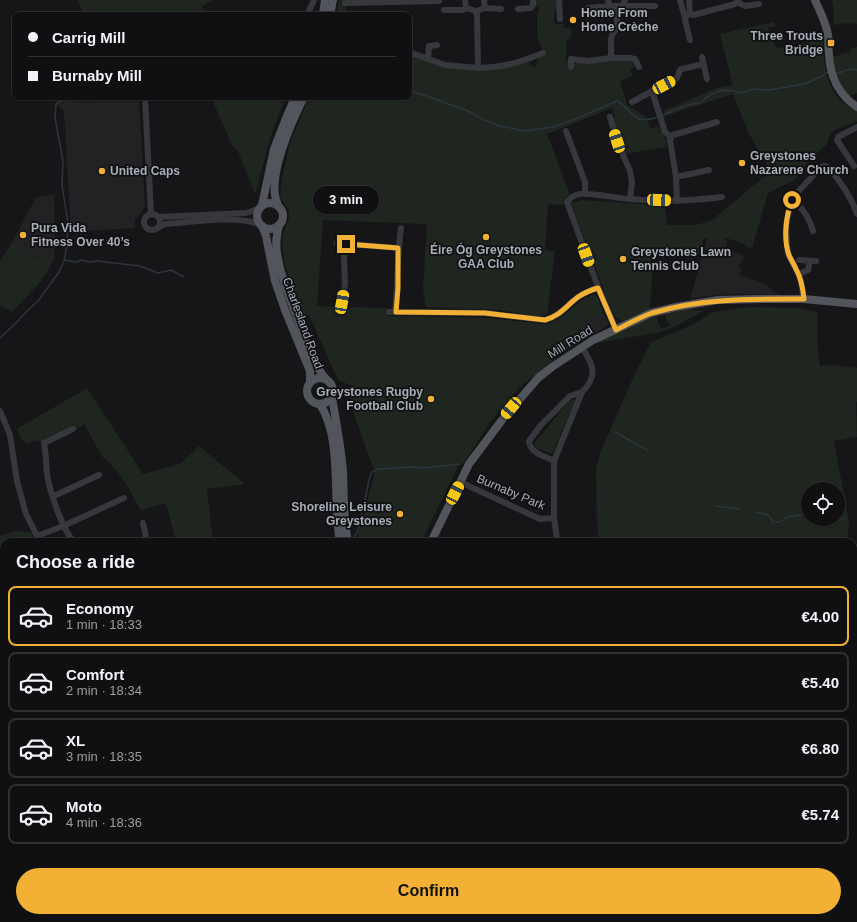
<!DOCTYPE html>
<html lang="en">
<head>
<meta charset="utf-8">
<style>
  :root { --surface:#101012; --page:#1e1e20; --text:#f1f3f6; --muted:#9c9d9f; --line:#303032; --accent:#f2b134 }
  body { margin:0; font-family:Helvetica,sans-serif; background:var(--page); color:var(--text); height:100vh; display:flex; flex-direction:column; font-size:15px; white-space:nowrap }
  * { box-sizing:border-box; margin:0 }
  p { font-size:13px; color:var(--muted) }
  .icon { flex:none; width:22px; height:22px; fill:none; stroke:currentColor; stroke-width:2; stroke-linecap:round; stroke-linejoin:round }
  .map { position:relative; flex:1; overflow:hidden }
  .details { position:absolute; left:0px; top:538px; width:857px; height:384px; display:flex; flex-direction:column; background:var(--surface); border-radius:12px 12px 0 0; box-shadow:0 1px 3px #0004,0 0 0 1px var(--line) }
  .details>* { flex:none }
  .guide { position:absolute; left:12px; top:12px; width:400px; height:88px; border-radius:8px; box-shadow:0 1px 3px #0004,0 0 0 1px var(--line); display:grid; align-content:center; height:88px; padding:0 16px; background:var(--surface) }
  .tools { position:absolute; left:801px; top:482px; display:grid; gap:8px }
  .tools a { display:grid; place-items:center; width:44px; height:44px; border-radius:50%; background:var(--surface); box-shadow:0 1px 3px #0004,0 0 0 1px var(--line); font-size:20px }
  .end { position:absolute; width:18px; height:18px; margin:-9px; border:5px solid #f2b134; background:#111; box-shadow:0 0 0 2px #111 }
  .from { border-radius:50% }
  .bubble { position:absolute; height:28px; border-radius:14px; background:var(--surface); box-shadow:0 1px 3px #0004,0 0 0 1px var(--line); font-size:13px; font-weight:700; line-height:28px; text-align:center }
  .car { position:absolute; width:12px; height:24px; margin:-12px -6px; border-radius:5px; box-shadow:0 0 3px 1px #0007; background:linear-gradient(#f5c518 24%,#345 0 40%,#f5c518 0 76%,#345 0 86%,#f5c518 0) }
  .guide b { display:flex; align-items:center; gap:14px; height:38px; font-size:15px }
  .guide b+b { border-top:1px solid var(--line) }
  .guide i { width:10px; height:10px; background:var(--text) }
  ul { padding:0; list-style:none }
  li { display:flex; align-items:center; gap:12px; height:60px; margin:0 8px 6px; padding:0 8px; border:2px solid var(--line); border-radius:8px }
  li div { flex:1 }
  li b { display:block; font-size:15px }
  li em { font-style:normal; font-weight:700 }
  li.current { border-color:var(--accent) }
  li>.icon { width:36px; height:36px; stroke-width:1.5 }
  h2 { padding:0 16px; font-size:18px; line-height:48px }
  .cta { display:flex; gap:8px; margin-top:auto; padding:8px 16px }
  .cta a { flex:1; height:46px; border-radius:24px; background:var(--accent); color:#111; font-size:16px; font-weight:700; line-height:46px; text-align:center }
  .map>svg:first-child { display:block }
</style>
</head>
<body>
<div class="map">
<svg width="857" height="922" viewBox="0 0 857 922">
  <rect width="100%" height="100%" fill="#161618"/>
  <!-- built -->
  <g fill="#222225">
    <path d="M139 99 145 207 137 218 135 219V228L71 232 64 111 72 104 78 102Z"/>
    <path d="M54 195 55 228 54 258 43 259 25 253 12 243 35 199 41 196Z"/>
    <path d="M708 235 727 240 725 250 744 255 743 260 738 266 741 268 739 274 761 283 771 288 774 292 782 295 732 294 707 296 690 299Z"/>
    <path d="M603 313 608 322 607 326 592 335 585 321Z"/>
  </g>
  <!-- green -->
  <g fill="#1e261f" fill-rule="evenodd">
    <path d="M78 0H213L201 7 209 15H84Z"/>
    <path d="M339 0H348L346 5 347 15H336Z"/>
    <path d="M535 0H557V9L554 13V24H563L564 28H571L572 33 567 42 566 60 573 64 577 62 632 60 635 66 630 69 633 76 620 81 627 105 646 117 650 128 659 127 666 140 667 147 625 154 613 119 615 116 612 108 547 134 570 195 565 198V204L548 205 545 250 555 251 547 315 538 317 500 310 426 307 423 289 427 224 323 220 317 306 386 308 387 316 487 318 545 324 557 320 582 300 594 294 597 296 603 313 585 321 592 335 556 358 521 386 490 422 465 462 458 467 421 542H361L358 535 363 524 366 504 375 473 351 406 354 393 352 386 338 380 309 315 302 316 284 262 282 236 289 219V211L280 197 282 178 290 143 309 97H409V54L445 67 529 62 533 67H536L537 60 545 54 537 37V12H539V8L536 6Z"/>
    <path d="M832 0H857V24L848 23 833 25 834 13Z"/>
    <path d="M774 22 776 26 768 28 776 48 797 46 823 36C823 57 825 85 841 101 845 105 852 108 857 111V121L831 132 827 144 805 165 796 179 768 193 752 248 746 247 745 244 726 238 724 240 709 236 708 239 704 238 698 255 654 250 650 309 623 321C614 319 612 311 609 304L571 203 582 200 655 205 665 208 667 225H694L711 221 771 171 749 134 733 94 665 116 663 111 717 88 733 85 720 34Z"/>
    <path d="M857 47V93L849 96 840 88 831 57 850 52V49Z"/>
    <path d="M65 97H86L64 111 55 103Z"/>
    <path d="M211 97H286L272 132 255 194 238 151 232 145Z"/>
    <path d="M12 243 32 256 43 259 54 258C45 280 28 295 12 312L0 305V261Z"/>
    <path d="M749 307 798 308 817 312 818 353 820 366 831 365 857 368V401L856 403 857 437 834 441 849 522 847 542H599L597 521 596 469 601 451 633 378 651 342 690 326 713 312ZM808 489H838V519H808Z"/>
    <path d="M688 309H690L691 310 704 311 672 328 656 333 598 343V342L620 331 656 316 661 329 671 326 670 323H668L665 315 667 313Z"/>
    <path d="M87 388 143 474 180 464 199 446 245 484 207 489 213 542H176L166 503 146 509 141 511C134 499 128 486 120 475 115 468 109 464 105 458H103L84 424 76 429 74 425 42 442 37 440 27 444 21 439 17 429Z"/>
    <path d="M576 399 552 454 537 448 534 444 568 402Z"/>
    <path d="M13 531 31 532 35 542H4V661L0 654V536Z"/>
    <path d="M853 779 855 781 857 789V922H502L501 918H853Z"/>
  </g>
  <!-- water -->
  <path fill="#2c353c" d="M0 759 4 768V918H60L61 922H0Z"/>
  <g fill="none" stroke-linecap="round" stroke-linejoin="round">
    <!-- stream -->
    <g stroke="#2c353c" stroke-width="1.5">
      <path d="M836 74 850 69 857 70"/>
      <path d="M409 92 418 93 468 111 484 120 500 126 525 131 553 127 573 120 617 101C634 111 633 126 658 117"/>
      <path d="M661 116 687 105 700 103 711 94 724 90 735 91 741 93 753 89 769 90 798 85 807 83 822 76 826 73 829 72"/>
      <path d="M64 260 76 262 82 260 88 262 97 261 140 266 158 273 171 270 184 277"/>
      <path d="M0 338 18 321 26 312 38 301 59 272 64 261 67 245 68 223 62 185 63 161 55 118 56 104 67 97"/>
      <path d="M615 432 647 450"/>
      <path d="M715 506 739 509"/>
      <path d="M755 512 768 515 773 522H780L787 517 808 514"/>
      <path d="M838 517 844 519"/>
      <path d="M354 537 358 531 370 476 372 472 378 469 410 467 424 468 460 464"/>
    </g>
    <!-- minor -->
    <g stroke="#37383d" stroke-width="6">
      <path d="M465 0 466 8 476 11 485 8 484 0"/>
      <path d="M559 0 560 19"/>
      <path d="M608 0 610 6H623L625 0"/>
      <path d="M680 0 684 15 686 16 690 14 689 0"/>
      <path d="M737 2 745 6 759 4"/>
      <path d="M345 3 439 1"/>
      <path d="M623 6H655"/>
      <path d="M485 8 501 9"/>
      <path d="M588 8 610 6"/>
      <path d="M518 9 531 8 533 5V0"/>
      <path d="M444 10H463L466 8"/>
      <path d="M690 14 693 15 735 4 738 0"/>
      <path d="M307 15 314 0"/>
      <path d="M686 16 685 20 690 40"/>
      <path d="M409 52 445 65 478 68 477 15 476 11"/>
      <path d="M702 57 707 79"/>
      <path d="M611 58H630L635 59 639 67"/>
      <path d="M428 59 429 46 437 45"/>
      <path d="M571 67V59L588 61 611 58V39L612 35 617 28V7"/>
      <path d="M478 68C503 67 519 63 543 53"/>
      <path d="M652 91 665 132 671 137"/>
      <path d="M145 97 151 213"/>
      <path d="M632 102 677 78 680 70 682 69 703 64"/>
      <path d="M610 117 617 141 630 171 632 182 630 199"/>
      <path d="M566 131 585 182V193"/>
      <path d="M854 166 837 140 838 137 857 127"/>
      <path d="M676 177 709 170"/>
      <path d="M792 200C803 207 809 218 813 231"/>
      <path d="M677 201 676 177 670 140 671 137 673 135 717 122"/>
      <circle cx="152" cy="222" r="8"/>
      <path d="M159 217 246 213 258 209"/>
      <path d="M158 228 165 224C196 222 230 215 260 224"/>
      <path d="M337 243 398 248"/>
      <path d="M799 260 816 261"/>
      <path d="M799 274 808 270 810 261"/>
      <path d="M804 299 800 277 788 254 787 244 786 225 789 211 795 195 821 167 825 166 828 167C841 182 851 196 857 214"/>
      <path d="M342 302 345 284 344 257 346 244"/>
      <path d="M389 312 485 313 545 320C560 316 566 306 578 297 584 293 591 290 598 287"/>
      <path d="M395 312C398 284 397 256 401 228"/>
      <path d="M616 330 598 287 567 202C572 196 577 193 586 194 600 194 615 198 629 199 660 202 691 201 722 197"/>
      <path d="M0 411 10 435 17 481 26 514 40 542"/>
      <path d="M73 429 44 443C46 453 46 464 47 474 50 492 62 529 74 542"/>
      <path d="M554 461C544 456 530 453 529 441L541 425 570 396 582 392"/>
      <path d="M460 482 540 519 554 518"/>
      <path d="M54 496 99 475"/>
      <path d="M143 523 147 542"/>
      <path d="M37 536 63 526 124 498"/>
      <path d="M557 539 554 518V461L582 392C598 376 594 365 582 348"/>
      <path d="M853 629 857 630"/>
      <path d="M853 655 857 645"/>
      <path d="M853 739 857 744"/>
      <path d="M191 918 192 922"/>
      <path d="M230 918 232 922"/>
      <path d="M274 918 275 922"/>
      <path d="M358 918 359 922"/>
      <path d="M447 918 448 922"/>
      <path d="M405 922 417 918"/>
    </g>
    <!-- major -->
    <g stroke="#53555c" stroke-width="8">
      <path d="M815 0C820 12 826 22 828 35 829 41 828 48 829 54 830 77 838 94 857 107"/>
      <path d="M323 15 325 0"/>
      <path d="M330 15 333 0"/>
      <circle cx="270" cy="216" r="13"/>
      <path d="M262 205 274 149 287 116 295 97"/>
      <path d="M278 205C265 180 292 121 304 97"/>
      <path d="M279 225C277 234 275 243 277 253 280 275 289 296 297 317 305 338 311 362 326 379"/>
      <path d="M262 226 266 236 275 281 285 310 310 371V382"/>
      <circle cx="320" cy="391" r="13"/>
      <path d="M332 397C336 422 341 446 343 471 344 495 343 518 348 542"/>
      <path d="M320 404C343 440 332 500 340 542"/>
      <path d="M431 542 469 464 502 420 538 378 552 367 593 340 651 313 676 307 718 300 760 299H804L857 304"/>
      <path d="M122 918V922"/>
    </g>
    <!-- rail -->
    <g stroke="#4a4c52" stroke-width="1.5" stroke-dasharray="5 4" stroke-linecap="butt">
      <path d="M0 665 4 672"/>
      <path d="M109 918 110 922"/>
    </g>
  </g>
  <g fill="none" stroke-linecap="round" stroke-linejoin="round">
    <!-- route -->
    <path stroke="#f2b134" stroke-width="5" d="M346 244 398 248V288L396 312 485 313 545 320C560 316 566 306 578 297 584 293 591 290 598 288L616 330C628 324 640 317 652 313 702 298 753 299 804 299 803 289 801 278 796 269 794 264 791 260 789 255 783 239 786 215 792 200"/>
  </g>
  <!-- markers -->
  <g fill="#f2b134" stroke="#111113" stroke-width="1.5">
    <circle cx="573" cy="20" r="4"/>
    <rect x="827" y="39" width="8" height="8" rx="2"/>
    <circle cx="742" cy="163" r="4"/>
    <circle cx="102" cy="171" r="4"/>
    <circle cx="23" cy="235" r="4"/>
    <circle cx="486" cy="237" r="4"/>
    <circle cx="623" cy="259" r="4"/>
    <circle cx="431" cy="399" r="4"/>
    <circle cx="400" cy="514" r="4"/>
  </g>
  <g text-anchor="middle" stroke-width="3.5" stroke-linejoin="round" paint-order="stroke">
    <!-- poi labels -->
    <g font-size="12" font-weight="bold" fill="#a8adb8" stroke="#111113" text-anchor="start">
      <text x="581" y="17">Home From<tspan x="581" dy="14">Home Crèche</tspan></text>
      <text x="823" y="40" text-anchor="end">Three Trouts<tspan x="823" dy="14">Bridge</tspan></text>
      <text x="750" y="160">Greystones<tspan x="750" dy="14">Nazarene Church</tspan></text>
      <text x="110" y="175">United Caps</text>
      <text x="31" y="232">Pura Vida<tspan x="31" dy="14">Fitness Over 40’s</tspan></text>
      <text x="486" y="254" text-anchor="middle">Éire Óg Greystones<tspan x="486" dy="14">GAA Club</tspan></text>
      <text x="631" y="256">Greystones Lawn<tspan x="631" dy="14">Tennis Club</tspan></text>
      <text x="423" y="396" text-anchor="end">Greystones Rugby<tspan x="423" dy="14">Football Club</tspan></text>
      <text x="392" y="511" text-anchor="end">Shoreline Leisure<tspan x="392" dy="14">Greystones</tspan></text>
    </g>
    <!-- street labels -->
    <g font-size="12" fill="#a8adb8" stroke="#111113">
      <text transform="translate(303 323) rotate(70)" y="4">Charlesland Road</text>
      <text transform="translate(570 342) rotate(-32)" y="4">Mill Road</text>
      <text transform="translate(511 492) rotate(23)" y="4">Burnaby Park</text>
    </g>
  </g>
</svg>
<div class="tools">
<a><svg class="icon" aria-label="locate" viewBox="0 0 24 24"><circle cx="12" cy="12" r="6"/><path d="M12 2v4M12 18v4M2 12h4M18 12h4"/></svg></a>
</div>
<i class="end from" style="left:792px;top:200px"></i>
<i class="end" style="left:346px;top:244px"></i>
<div class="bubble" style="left:313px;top:186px;width:66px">3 min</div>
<i class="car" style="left:664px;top:85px;rotate:62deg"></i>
<i class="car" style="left:617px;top:141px;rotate:342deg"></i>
<i class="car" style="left:659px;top:200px;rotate:92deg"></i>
<i class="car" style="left:586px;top:255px;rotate:160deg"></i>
<i class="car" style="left:342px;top:302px;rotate:10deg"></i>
<i class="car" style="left:511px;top:408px;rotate:220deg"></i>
<i class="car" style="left:455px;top:493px;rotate:27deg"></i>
<div class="guide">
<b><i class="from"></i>Carrig Mill</b>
<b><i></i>Burnaby Mill</b>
</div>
<section class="details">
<h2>Choose a ride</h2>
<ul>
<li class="current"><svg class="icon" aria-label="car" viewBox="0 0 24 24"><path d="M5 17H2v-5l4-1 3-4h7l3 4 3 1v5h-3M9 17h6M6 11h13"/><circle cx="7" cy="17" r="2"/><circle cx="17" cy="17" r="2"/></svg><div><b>Economy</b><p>1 min · 18:33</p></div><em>€4.00</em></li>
<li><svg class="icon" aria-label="car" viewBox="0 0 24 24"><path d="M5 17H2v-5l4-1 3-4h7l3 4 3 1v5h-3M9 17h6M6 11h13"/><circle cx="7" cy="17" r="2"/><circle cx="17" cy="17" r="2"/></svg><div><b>Comfort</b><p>2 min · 18:34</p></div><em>€5.40</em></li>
<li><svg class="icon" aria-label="car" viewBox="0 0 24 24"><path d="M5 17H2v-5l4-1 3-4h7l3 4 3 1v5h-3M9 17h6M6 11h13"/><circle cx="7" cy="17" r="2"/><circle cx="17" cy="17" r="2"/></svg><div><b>XL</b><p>3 min · 18:35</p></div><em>€6.80</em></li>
<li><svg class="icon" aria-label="car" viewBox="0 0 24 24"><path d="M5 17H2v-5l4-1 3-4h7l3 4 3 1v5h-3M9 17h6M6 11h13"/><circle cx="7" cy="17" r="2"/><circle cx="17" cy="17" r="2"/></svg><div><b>Moto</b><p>4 min · 18:36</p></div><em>€5.74</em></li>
</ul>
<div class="cta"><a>Confirm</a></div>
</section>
</div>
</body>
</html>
